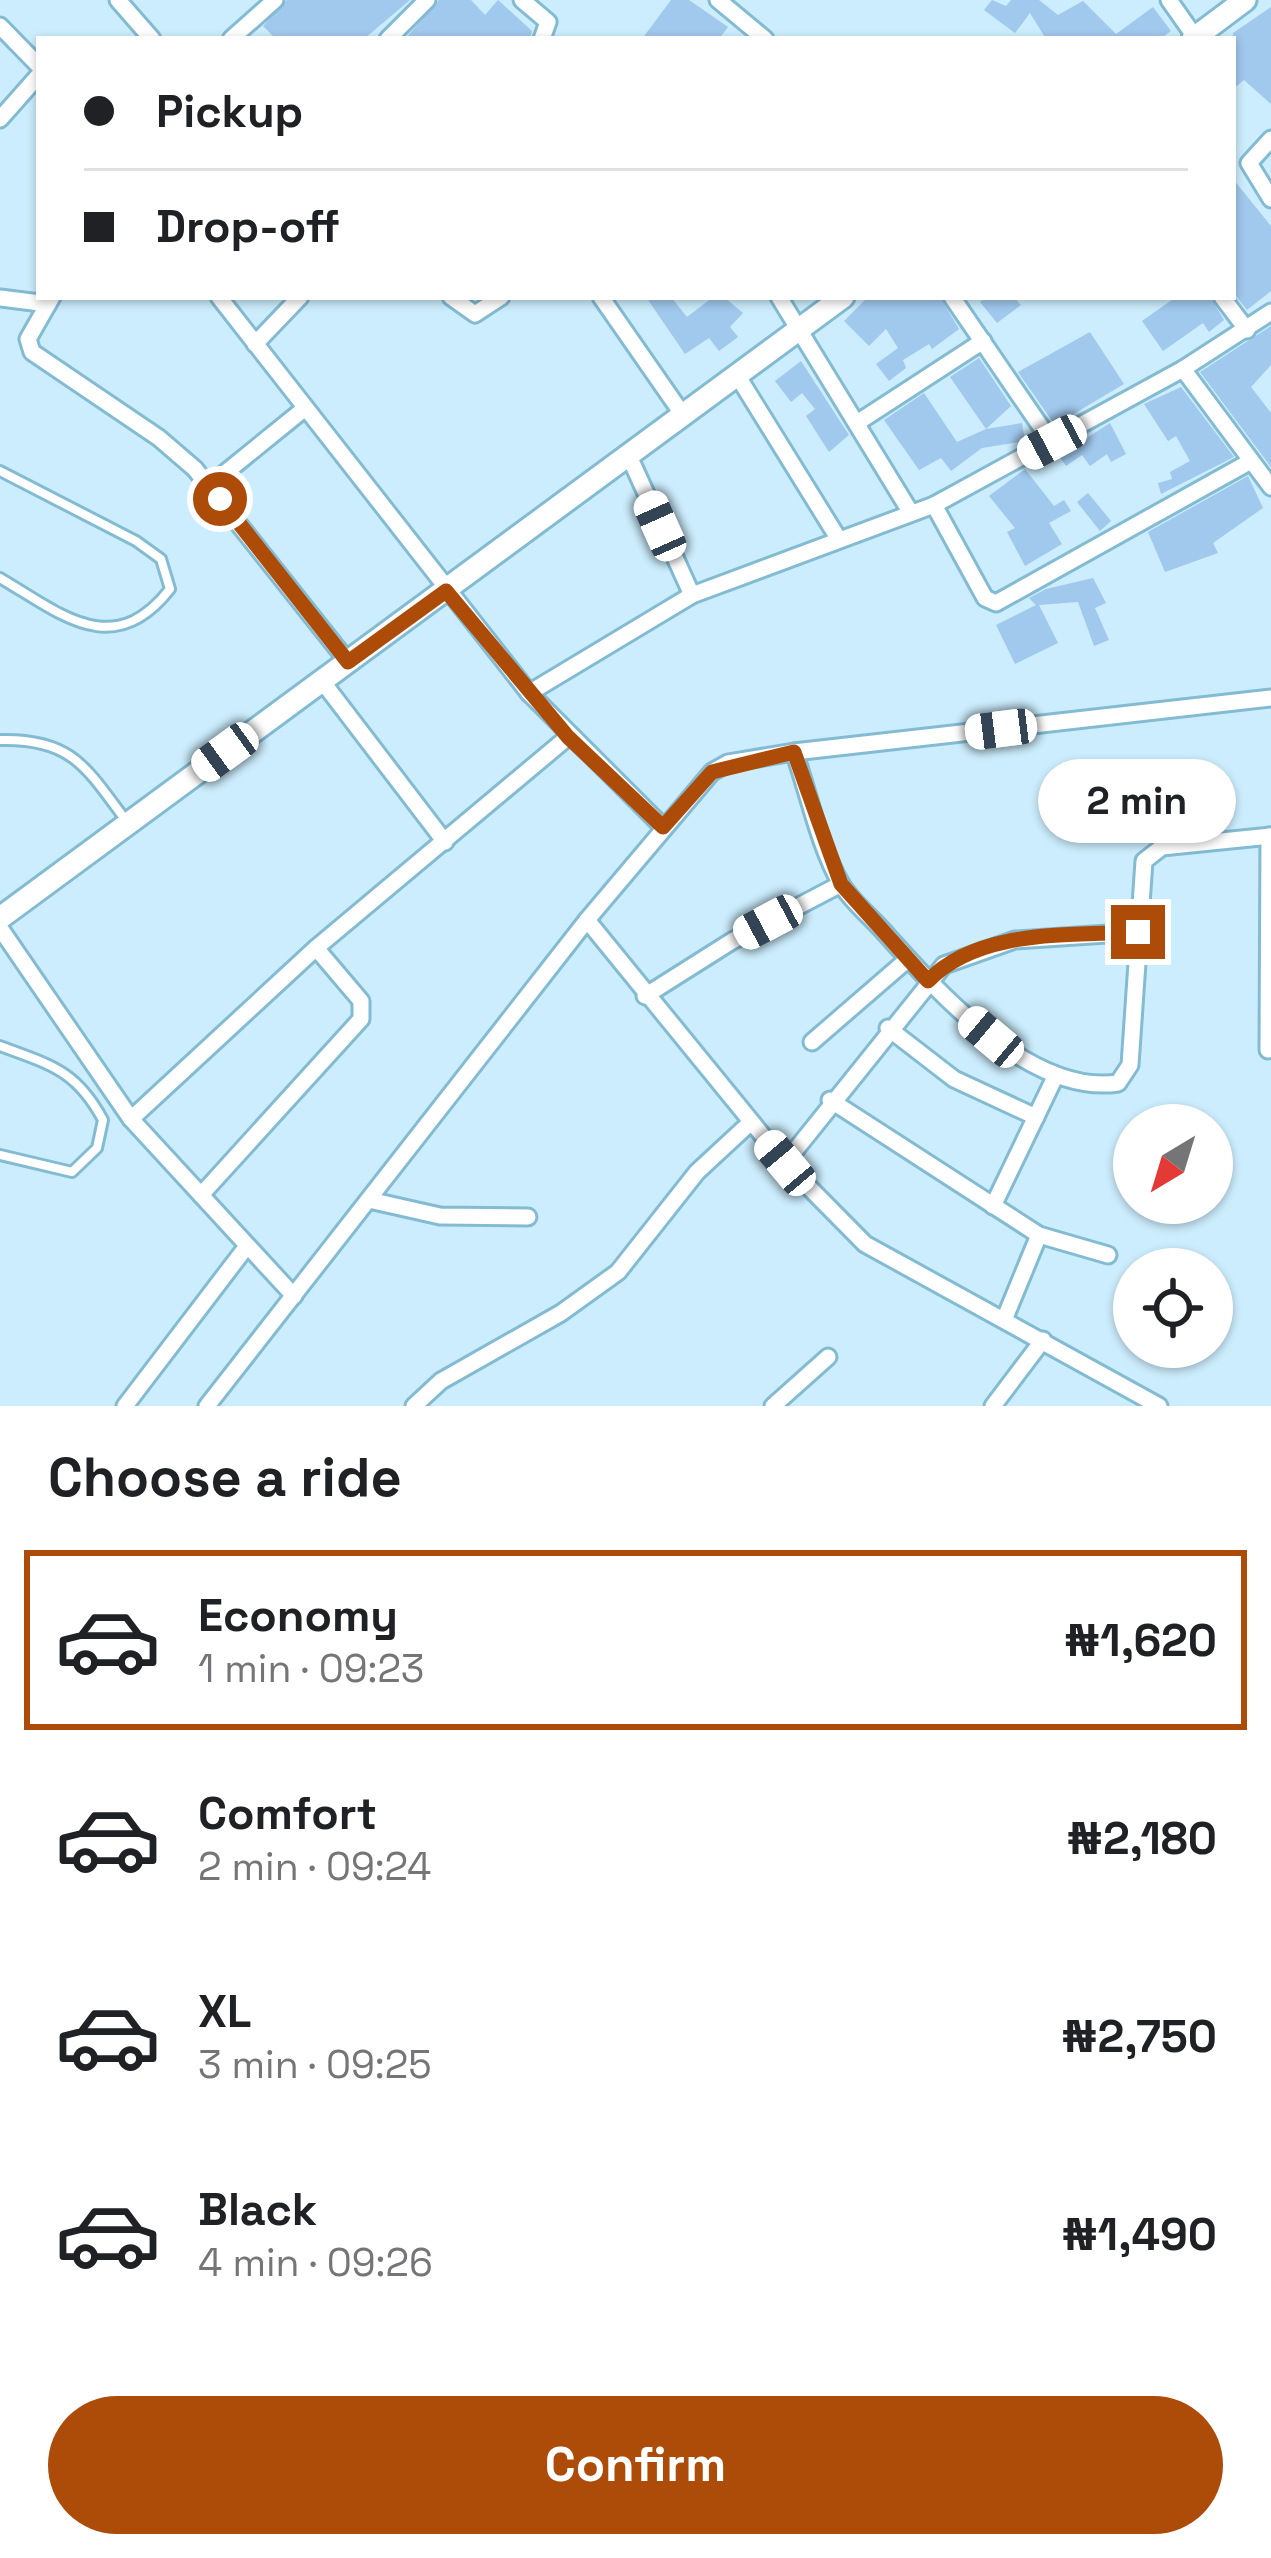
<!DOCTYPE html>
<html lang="en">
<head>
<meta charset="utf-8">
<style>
  :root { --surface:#fff; --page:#f2f2f2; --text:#202124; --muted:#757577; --line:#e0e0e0; --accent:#ad4c09 }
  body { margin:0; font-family:"Space Grotesk",sans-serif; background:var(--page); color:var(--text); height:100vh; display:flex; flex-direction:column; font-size:45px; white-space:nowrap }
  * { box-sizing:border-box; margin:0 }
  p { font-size:39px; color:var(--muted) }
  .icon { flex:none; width:66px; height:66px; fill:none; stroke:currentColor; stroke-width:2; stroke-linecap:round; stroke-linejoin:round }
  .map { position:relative; height:1406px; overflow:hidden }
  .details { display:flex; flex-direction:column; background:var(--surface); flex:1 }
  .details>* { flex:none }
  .hud { position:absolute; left:36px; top:36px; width:1200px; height:264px; border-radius:0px; box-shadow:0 3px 9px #0004; display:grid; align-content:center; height:264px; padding:0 48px; background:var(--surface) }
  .needle { width:78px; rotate:218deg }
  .buttons { position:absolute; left:1113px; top:1104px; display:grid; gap:24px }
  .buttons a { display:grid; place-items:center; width:120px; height:120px; border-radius:50%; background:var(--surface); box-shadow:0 3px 9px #0004; font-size:60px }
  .end { position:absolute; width:54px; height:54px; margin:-27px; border:15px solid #ad4c09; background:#fff; box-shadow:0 0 0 6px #fff }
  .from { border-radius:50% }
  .bubble { position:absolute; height:84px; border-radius:42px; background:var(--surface); box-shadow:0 3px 9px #0004; font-size:39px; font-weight:700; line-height:84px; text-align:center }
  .car { position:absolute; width:36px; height:72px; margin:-36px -18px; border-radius:15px; box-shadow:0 0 9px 3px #0007; background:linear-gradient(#fff 24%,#345 0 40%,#fff 0 76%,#345 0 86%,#fff 0) }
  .hud b { display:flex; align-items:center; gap:42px; height:114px; font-size:45px }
  .hud b+b { border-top:3px solid var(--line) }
  .hud i { width:30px; height:30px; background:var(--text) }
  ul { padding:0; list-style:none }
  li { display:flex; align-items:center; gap:36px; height:180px; margin:0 24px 18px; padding:0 24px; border:6px solid transparent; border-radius:0px }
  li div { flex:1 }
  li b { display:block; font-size:45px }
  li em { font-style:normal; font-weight:700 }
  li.active { border-color:var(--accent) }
  li>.icon { width:108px; height:108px; stroke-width:1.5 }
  h2 { padding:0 48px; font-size:54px; line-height:144px }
  .primary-button { display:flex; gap:24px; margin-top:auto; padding:24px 48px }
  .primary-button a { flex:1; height:138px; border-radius:72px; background:var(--accent); color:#fff; font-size:48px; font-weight:700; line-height:138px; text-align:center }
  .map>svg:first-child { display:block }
</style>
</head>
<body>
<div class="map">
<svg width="1271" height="1406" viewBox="0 0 1271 1406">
  <rect width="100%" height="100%" fill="#ccedfd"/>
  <!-- building -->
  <g fill="#a1c8ed">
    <path d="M287 0H410L364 39H276L263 26Z"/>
    <path d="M439 0H471L485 15 498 0 532 31 530 39H405Z"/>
    <path d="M671 0H689L728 27 719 39H642Z"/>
    <path d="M992 0 1006 6 1011 0H1039L1058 15 1083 1 1116 34 1153 7 1171 31 1160 39H1046L1030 13 1015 33 984 10Z"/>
    <path d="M1271 7V104L1244 80 1233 89V33Z"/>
    <path d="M1233 179 1271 226V291L1247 310 1233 292Z"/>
    <path d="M646 297H671L687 317 713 297H724L743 313 730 327 738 337 719 351 709 338 685 354Z"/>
    <path d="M868 297H940L959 329 932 349 929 344 903 360 906 368 889 381 876 364 898 348 886 329 869 346 844 321Z"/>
    <path d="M987 297H1014L1021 305 997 323 980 302Z"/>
    <path d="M1176 297H1210L1224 320 1209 332 1203 323 1163 351 1142 321Z"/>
    <path d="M1271 326V365L1251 387 1271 413V467L1200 372Z"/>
    <path d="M1090 332 1124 384 1055 425 1018 372Z"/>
    <path d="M979 358 1011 406 986 429 1022 423 1025 441 982 448 951 471 941 458 919 470 884 420 924 393 957 442 986 429 950 377Z"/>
    <path d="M801 361 849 435 829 452 806 416 815 409 802 393 791 402 775 381Z"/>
    <path d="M1181 387 1234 457 1161 494 1158 483 1172 479 1170 472 1190 461 1176 436 1168 441 1144 404Z"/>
    <path d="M1110 423 1126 454 1111 462 1107 454 1090 466 1082 455 1066 466 1059 456Z"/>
    <path d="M1025 469 1054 506 1064 500 1071 511 1049 523 1062 544 1025 566 1007 532 1015 528 989 496Z"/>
    <path d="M1248 476 1263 508 1213 543 1218 553 1165 572 1148 532Z"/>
    <path d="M1088 493 1111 521 1100 531 1077 502Z"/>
    <path d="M1093 578 1106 603 1095 608 1109 640 1094 646 1078 602 1039 605 1058 643 1015 664 996 625 1036 605 1029 598 1046 589Z"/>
  </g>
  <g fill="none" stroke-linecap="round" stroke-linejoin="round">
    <!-- service casing -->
    <g stroke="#83bbd3" stroke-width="14">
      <g id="service">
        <path d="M0 471 136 541 161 559 170 589C113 662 60 613 0 578"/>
        <path d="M0 740C73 738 87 769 127 822"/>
        <path d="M0 1046C51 1065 76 1070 103 1120L97 1148 72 1172 0 1155"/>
      </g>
    </g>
    <!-- minor casing -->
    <g stroke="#83bbd3" stroke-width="21">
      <g id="minor">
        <path d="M118 0 152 39"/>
        <path d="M522 0 548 22 542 39"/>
        <path d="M718 0 765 39"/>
        <path d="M1169 0 1195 37"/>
        <path d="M0 26 39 66"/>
        <path d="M231 39 275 0"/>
        <path d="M388 39 427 0"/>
        <path d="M0 119 39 75"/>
        <path d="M1271 139 1249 163 1271 199"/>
        <path d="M52 297 28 339 32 352 159 438 195 469 348 662"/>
        <path d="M219 297 529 693 663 827"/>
        <path d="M451 297 475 314 501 297"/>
        <path d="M601 297 683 415"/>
        <path d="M779 297 911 513"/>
        <path d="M952 297 1052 443"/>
        <path d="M1222 297 1247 330"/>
        <path d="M0 298 48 304"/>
        <path d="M255 344 300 297"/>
        <path d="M1183 369 1271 487"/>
        <path d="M737 375 838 538"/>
        <path d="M860 421 983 341"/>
        <path d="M629 456 692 595"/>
        <path d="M209 486 304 409"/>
        <path d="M934 505 985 598 996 603 1251 461"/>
        <path d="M322 681 445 842"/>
        <path d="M529 693 692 595 934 505 1183 369 1271 312"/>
        <path d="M794 752C809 794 819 846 841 884 851 901 871 917 884 932 937 991 1030 1096 1118 1083L1130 1065 1144 861 1162 847 1271 836"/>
        <path d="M587 920 785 1163 865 1244 1159 1406"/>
        <path d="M0 928 131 1119 294 1296"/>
        <path d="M645 996 732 941 841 884"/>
        <path d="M888 1028 954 1079 1036 1117"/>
        <path d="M812 1042 908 959"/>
        <path d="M1268 1050 1269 836"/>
        <path d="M830 1100 1039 1235 1108 1255"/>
        <path d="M131 1119 316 948 568 737"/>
        <path d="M785 1163 944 965 1015 940 1138 932"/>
        <path d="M201 1195 361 1019V1001L316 948"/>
        <path d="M369 1200 440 1216 528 1217"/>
        <path d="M993 1206 1056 1075"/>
        <path d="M1004 1320 1039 1235"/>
        <path d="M125 1406 247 1246"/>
        <path d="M207 1406 587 920 712 772 728 763 794 752 1271 698"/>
        <path d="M414 1406 441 1381 561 1313 618 1272 697 1172 751 1122"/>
        <path d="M773 1406 828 1357"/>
        <path d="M993 1406 1043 1340"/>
      </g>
    </g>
    <!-- secondary casing -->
    <g stroke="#83bbd3" stroke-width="27">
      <g id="secondary">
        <path d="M1193 39 1245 0"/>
        <path d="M0 918 843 297"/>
      </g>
    </g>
    <!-- service -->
    <use href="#service" stroke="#fff" stroke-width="8"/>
    <!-- minor -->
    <use href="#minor" stroke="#fff" stroke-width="15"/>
    <!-- secondary -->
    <use href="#secondary" stroke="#fff" stroke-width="21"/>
  </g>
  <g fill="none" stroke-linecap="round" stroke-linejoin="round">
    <!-- route -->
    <path stroke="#ad4c09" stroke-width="15" d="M220 499 348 662 446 591 568 737 663 827 712 772 794 752 841 884 928 981C979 928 1070 936 1138 932"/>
  </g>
</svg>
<div class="buttons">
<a><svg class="needle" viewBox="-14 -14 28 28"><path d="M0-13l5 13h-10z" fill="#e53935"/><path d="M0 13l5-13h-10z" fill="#757577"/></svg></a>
<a><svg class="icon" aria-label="locate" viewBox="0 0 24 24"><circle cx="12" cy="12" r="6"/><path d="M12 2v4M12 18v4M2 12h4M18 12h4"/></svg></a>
</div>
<i class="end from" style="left:220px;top:499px"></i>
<i class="end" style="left:1138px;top:932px"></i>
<div class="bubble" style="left:1038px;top:759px;width:198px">2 min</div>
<i class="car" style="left:1052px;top:442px;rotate:242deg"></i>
<i class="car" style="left:660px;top:526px;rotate:336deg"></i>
<i class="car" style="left:1001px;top:729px;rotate:263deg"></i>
<i class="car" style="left:225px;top:752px;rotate:234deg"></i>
<i class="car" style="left:768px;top:922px;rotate:242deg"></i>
<i class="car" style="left:991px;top:1037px;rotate:310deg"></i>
<i class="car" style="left:785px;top:1163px;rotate:320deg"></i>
<div class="hud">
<b><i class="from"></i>Pickup</b>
<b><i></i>Drop-off</b>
</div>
</div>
<section class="details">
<h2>Choose a ride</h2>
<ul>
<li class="active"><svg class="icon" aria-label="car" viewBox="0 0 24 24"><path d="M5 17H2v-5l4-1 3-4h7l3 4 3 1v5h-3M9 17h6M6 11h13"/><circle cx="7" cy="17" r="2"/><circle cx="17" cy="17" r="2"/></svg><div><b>Economy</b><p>1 min · 09:23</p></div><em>₦1,620</em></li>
<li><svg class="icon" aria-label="car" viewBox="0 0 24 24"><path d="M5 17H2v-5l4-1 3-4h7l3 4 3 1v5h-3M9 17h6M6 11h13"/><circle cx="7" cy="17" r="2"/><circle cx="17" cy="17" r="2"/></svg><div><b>Comfort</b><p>2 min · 09:24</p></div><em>₦2,180</em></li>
<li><svg class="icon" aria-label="car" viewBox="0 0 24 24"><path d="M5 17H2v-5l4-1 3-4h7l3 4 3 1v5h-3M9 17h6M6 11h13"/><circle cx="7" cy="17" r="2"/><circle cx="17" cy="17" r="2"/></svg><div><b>XL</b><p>3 min · 09:25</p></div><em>₦2,750</em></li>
<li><svg class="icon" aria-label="car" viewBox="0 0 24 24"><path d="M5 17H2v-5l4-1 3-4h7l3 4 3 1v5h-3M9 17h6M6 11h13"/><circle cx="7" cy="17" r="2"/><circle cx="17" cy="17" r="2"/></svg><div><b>Black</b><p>4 min · 09:26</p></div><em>₦1,490</em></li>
</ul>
<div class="primary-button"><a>Confirm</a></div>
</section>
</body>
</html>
